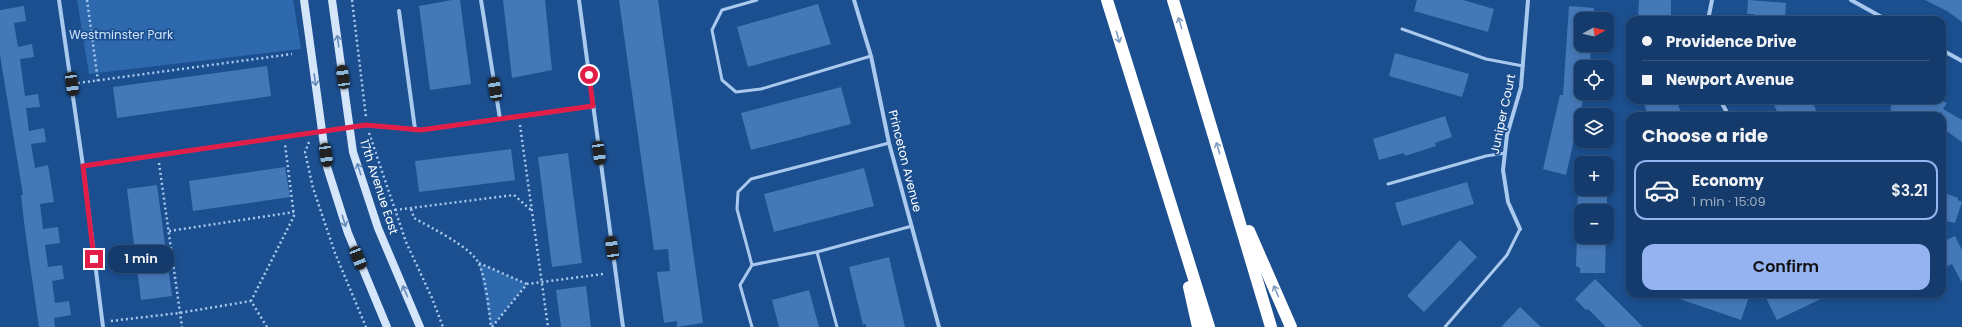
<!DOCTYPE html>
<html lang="en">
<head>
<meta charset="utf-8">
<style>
  :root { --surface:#143b6b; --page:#214673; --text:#f1f3f6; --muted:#9dadc1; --line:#33557e; --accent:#95b2f1 }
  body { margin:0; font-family:Poppins,sans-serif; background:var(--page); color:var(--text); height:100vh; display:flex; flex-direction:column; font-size:15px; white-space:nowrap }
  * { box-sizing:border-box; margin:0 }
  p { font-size:13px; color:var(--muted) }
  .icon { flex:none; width:22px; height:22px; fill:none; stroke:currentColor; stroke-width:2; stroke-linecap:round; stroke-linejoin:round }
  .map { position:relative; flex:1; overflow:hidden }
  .details { position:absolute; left:1626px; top:112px; width:320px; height:186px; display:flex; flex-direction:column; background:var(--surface); border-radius:12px; box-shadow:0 2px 6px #0003,0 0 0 1px var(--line) }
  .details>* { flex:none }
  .banner { position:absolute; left:1626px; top:16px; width:320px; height:88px; border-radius:12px; box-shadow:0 2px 6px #0003,0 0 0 1px var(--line); display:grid; align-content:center; height:88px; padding:0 16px; background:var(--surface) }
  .needle { width:26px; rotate:82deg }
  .buttons { position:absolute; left:1574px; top:12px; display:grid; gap:8px }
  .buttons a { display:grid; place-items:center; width:40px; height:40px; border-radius:8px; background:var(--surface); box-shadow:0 2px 6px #0003,0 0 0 1px var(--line); font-size:20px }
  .end { position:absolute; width:18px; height:18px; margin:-9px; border:5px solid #e11d48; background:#fff; box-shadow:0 0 0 2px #fff }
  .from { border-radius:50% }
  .bubble { position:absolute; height:28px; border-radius:12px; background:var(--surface); box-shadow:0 2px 6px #0003,0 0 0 1px var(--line); font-size:13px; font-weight:600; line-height:28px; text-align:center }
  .car { position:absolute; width:12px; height:24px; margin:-12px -6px; border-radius:5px; box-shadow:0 0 3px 1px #0007; background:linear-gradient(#222 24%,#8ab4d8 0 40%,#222 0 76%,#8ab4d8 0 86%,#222 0) }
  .banner b { display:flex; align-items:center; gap:14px; height:38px; font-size:15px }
  .banner b+b { border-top:1px solid var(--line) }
  .banner i { width:10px; height:10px; background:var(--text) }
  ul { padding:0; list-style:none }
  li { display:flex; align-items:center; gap:12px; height:60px; margin:0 8px 6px; padding:0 8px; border:2px solid var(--line); border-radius:12px }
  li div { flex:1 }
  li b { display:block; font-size:15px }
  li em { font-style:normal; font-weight:600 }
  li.selected { border-color:var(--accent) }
  li>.icon { width:36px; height:36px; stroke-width:1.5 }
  h2 { padding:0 16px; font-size:18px; line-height:48px }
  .primary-button { display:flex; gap:8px; margin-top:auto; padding:8px 16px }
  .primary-button a { flex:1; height:46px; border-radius:12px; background:var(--accent); color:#111; font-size:16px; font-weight:600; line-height:46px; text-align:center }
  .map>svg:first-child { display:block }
</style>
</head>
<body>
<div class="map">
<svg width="1962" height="327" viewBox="0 0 1962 327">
  <rect width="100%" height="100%" fill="#1b4f8f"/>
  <!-- green -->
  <g fill="#2e69ad">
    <path d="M77 0H293L301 49 89 74Z"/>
    <path d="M479 263 527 284 492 327H491Z"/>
  </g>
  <!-- building -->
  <g fill="#4478b7">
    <path d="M452 0H460L471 84 430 90 419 6Z"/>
    <path d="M503 0H545L552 70 512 78Z"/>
    <path d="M619 0H658L703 323 677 327V321L664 323 657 272 670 271 668 249 654 250Z"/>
    <path d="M1417 0H1463L1494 9 1488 32 1414 11Z"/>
    <path d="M1639 0H1671V18H1663V20H1638Z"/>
    <path d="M1748 0 1786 3 1785 20H1754V14H1747Z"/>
    <path d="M1925 0H1962V22L1947 11Z"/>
    <path d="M818 4 831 44 748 67 737 27Z"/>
    <path d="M24 6 26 21 14 23 18 47 32 44 34 57 20 59 25 96 38 94 40 107 26 108 29 131 44 128 46 142 31 144 35 168 48 165 54 202 40 204 43 229 58 227 60 243 45 245 48 267 62 265 64 279 52 281 55 303 69 301 71 315 54 318 55 327H39L25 230 21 195H23L0 55V10Z"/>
    <path d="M1569 6 1594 8 1593 19H1581V45H1591L1590 67H1581V100H1583L1566 175 1543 169 1560 95H1563Z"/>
    <path d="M1395 53 1469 74 1462 97 1389 76Z"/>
    <path d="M267 66 271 96 117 118 113 87Z"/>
    <path d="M841 87 851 124 751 150 741 113Z"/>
    <path d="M1643 100H1670L1671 103 1677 101 1682 116H1648Z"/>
    <path d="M1772 100H1812L1818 116H1779Z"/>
    <path d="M1893 100H1940L1947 103 1943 109 1962 120V142L1942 128V111L1939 116H1903L1890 110Z"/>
    <path d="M1445 116 1452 137 1435 143 1436 146 1405 156 1404 153 1379 160 1373 139Z"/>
    <path d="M511 149 515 180 419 192 415 161Z"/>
    <path d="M568 153 582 263 552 267 538 157Z"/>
    <path d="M285 167 290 197 193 211 189 181Z"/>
    <path d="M864 168 874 206 774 232 764 194Z"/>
    <path d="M1467 182 1474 204 1402 226 1395 203Z"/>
    <path d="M157 185 172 296 141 300 127 189Z"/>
    <path d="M1942 192 1958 198V200L1962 202 1955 223 1942 220Z"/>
    <path d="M1578 194H1607V211H1577Z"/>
    <path d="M1955 236 1962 250V283L1952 264 1942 269V242Z"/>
    <path d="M1577 237H1606L1605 273H1580V268L1576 266Z"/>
    <path d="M1460 240 1477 257 1424 312 1407 296Z"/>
    <path d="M889 257 905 327H866V324L863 325 849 267Z"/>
    <path d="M1595 279 1643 327H1606L1588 309 1586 310 1575 299Z"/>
    <path d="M586 286 591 327H561L556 290Z"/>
    <path d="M809 290 819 327H779L772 300Z"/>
    <path d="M1671 294H1750L1741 320 1671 296Z"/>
    <path d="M1764 294H1831L1777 320Z"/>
    <path d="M1520 307 1541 327H1501Z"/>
  </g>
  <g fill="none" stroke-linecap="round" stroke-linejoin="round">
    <!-- path -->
    <g stroke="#a9c9ee" stroke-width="2.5" stroke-dasharray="2 3" stroke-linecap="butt">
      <path d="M87 0 98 81"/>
      <path d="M352 0 366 117"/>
      <path d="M78 83 292 54"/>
      <path d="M520 125 548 327"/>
      <path d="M369 133 406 242 432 298 443 327"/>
      <path d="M309 142 305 152 313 188 335 253 366 327"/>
      <path d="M159 163 182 327"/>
      <path d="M411 209 414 218C429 227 472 247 479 264 486 279 489 309 491 327"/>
      <path d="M395 210 514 195 531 210"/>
      <path d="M169 231 294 212"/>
      <path d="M479 263 527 284"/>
      <path d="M111 321 179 313 251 301"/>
      <path d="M267 327 251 301 294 216 285 144"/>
      <path d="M492 327 527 284 603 274"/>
    </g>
    <!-- lane -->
    <g stroke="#a9c9ee" stroke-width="3">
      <path d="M757 0 722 10 712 30 722 80 736 92 761 89 871 56"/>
      <path d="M1402 29 1486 59 1523 66"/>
      <path d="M1388 184 1486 156 1505 153"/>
      <path d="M817 252 837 327"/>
      <path d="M752 265 737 209 738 192 751 179 889 143"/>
      <path d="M752 327 740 285 752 265 817 252 912 226"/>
      <path d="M1445 327 1507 255 1520 229"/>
    </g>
    <!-- street -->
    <g stroke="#a9c9ee" stroke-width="4">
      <path d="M59 0 83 166 103 327"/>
      <path d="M481 0 500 119"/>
      <path d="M579 0 623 327"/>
      <path d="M854 0 871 56 889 143 939 327"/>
      <path d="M1851 0 1887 20"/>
      <path d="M399 11 415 129"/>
      <path d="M1708 20 1712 0"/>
      <path d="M1942 50 1962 61"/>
      <path d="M1720 100 1729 116"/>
      <path d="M83 166 366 125 421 130 593 106"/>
      <path d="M1520 229 1508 202 1503 170 1507 135 1521 87 1528 0"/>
    </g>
    <!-- secondary -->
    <g stroke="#d6e6fa" stroke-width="8">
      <path d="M304 0 327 167 348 233 387 327"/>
      <path d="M332 0 353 152 378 228 420 327"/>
    </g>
    <!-- highway -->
    <g stroke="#fff" stroke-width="12">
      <path d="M1107 0 1209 327"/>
      <path d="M1173 0 1271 327"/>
      <path d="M1249 231 1291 327"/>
      <path d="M1189 287 1198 327"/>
    </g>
  </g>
  <!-- one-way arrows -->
  <defs><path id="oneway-shaft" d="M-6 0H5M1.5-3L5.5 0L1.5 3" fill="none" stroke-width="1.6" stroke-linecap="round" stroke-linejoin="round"/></defs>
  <g stroke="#829ec1">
    <use href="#oneway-shaft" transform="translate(1180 23) rotate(-107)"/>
    <use href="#oneway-shaft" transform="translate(1118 37) rotate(73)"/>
    <use href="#oneway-shaft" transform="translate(1218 148) rotate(-107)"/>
    <use href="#oneway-shaft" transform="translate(1276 291) rotate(-114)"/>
  </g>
  <g stroke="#668bba">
    <use href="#oneway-shaft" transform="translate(338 41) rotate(-98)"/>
    <use href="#oneway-shaft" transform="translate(315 80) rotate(82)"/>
    <use href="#oneway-shaft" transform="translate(359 169) rotate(-108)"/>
    <use href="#oneway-shaft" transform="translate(344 221) rotate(73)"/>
    <use href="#oneway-shaft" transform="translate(405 291) rotate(-114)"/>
  </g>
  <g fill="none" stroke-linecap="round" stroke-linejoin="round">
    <!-- route -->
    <path stroke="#e11d48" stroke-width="5" d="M94 259 83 166 366 125 421 130 593 106 589 75"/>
  </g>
  <g text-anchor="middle" stroke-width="3.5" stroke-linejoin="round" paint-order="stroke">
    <!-- park labels -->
    <g font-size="12" fill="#cfe3fa" stroke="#1b4f8f">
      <text x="121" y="39">Westminster Park</text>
    </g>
    <!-- street labels -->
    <g font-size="12" fill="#fff" stroke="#1b4f8f">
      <text transform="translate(1503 114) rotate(-78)" y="4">Juniper Court</text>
      <text transform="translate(905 161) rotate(76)" y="4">Princeton Avenue</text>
      <text transform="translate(379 187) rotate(72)" y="4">17th Avenue East</text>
    </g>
  </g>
</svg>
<div class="buttons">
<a><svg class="needle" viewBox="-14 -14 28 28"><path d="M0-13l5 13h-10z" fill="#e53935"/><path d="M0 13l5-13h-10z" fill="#9dadc1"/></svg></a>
<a><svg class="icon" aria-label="locate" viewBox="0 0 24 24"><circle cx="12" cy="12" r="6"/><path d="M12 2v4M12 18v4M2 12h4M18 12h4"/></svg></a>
<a><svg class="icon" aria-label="layers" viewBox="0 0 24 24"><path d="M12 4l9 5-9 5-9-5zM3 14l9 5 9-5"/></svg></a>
<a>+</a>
<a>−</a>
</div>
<i class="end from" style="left:589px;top:75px"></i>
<i class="end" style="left:94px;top:259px"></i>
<div class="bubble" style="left:108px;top:245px;width:66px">1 min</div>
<i class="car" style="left:343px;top:77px;rotate:352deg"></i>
<i class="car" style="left:72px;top:84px;rotate:172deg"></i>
<i class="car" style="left:495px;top:89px;rotate:351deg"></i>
<i class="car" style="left:599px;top:153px;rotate:172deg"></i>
<i class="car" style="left:326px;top:155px;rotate:172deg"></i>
<i class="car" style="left:612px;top:248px;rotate:352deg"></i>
<i class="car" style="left:358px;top:258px;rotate:158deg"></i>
<div class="banner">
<b><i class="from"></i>Providence Drive</b>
<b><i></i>Newport Avenue</b>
</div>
<section class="details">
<h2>Choose a ride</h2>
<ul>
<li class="selected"><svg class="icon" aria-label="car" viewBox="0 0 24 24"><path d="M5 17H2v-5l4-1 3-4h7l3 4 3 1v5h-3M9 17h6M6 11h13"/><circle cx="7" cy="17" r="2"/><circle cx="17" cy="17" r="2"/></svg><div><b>Economy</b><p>1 min · 15:09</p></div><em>$3.21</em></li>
</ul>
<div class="primary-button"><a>Confirm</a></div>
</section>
</div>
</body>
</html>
